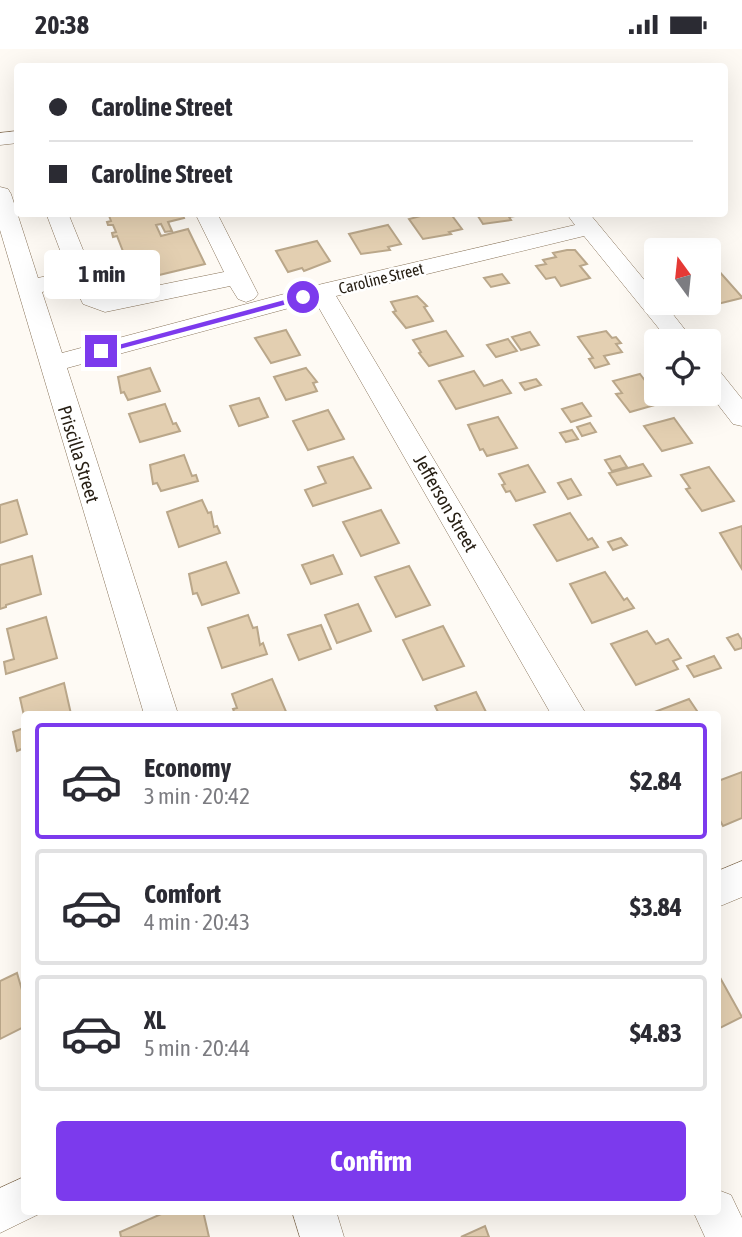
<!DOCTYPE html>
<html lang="en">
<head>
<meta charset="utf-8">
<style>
  :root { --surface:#fff; --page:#f7f7f7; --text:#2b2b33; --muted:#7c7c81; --line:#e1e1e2; --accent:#7c3aed }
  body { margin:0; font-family:"Asap Condensed",sans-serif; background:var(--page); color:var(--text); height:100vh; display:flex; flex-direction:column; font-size:26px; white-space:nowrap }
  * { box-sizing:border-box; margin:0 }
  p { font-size:23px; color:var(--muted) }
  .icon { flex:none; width:38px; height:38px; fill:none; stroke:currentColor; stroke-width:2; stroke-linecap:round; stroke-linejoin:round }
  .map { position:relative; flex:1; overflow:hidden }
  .panel { position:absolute; left:21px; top:662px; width:700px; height:504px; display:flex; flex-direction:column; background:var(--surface); border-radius:7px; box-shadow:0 7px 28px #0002 }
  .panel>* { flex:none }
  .banner { position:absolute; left:14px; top:14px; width:714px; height:154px; border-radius:7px; box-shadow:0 7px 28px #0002; display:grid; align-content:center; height:154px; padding:0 35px; background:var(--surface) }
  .needle { width:46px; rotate:345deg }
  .fabs { position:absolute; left:644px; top:189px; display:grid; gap:14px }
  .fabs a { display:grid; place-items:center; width:77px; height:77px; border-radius:7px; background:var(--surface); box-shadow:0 7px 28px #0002; font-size:35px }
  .end { position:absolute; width:32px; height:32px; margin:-16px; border:9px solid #7c3aed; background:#fff; box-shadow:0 0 0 4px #fff }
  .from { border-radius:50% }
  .bubble { position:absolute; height:49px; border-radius:7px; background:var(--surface); box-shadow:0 7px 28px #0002; font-size:23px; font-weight:700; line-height:49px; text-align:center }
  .banner b { display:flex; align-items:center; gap:24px; height:66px; font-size:26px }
  .banner b+b { border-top:2px solid var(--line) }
  .banner i { width:18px; height:18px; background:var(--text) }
  ul { padding:12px 0 0; list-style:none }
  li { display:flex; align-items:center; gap:21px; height:116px; margin:0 14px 10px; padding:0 21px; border:4px solid var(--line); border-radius:7px }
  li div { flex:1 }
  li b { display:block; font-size:26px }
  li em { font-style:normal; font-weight:700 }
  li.active { border-color:var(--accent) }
  li>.icon { width:63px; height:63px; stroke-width:1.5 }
  .cta { display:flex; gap:14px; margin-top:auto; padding:14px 35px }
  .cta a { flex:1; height:80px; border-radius:7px; background:var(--accent); color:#fff; font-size:28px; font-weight:700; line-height:80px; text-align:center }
  .status { display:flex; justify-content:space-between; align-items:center; height:49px; padding:0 35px; background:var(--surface); direction:ltr }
  .status svg { height:19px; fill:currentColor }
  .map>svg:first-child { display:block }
</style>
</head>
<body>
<div class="status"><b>20:38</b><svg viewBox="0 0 49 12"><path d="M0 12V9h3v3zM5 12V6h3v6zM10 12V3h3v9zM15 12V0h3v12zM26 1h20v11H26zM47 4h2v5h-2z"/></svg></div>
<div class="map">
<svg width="742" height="1188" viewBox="0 0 742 1188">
  <rect width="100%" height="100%" fill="#fefaf4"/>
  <!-- building -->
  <g fill="#e3cfb1" stroke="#baa78a" stroke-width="2">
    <path d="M108 164H182L184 169 168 173 172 182 165 183 161 175 156 176 161 187 188 180 205 215 130 233 129 230 133 228 130 220 126 221 124 218 128 217 125 209 120 210 119 206 124 205 117 187 113 188 112 184 116 183 113 176H108L107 173 111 172Z"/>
    <path d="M432 164H450L462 180 449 183 451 185 423 190 409 170Z"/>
    <path d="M476 164H520L521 166 509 168 511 171 483 175Z"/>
    <path d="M388 176 401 195 388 198 390 201 361 205 349 185Z"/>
    <path d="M317 192 330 212 304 222 302 219 288 223 276 202Z"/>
    <path d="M567 201H575L587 215 580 217 590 229 561 237 555 228 546 230 536 217 546 215 543 211 556 208 553 204Z"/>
    <path d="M709 211 742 248V249L709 257 707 254H709Z"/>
    <path d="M502 225 509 234 491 238 484 229Z"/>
    <path d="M417 247 427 257 424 258 433 272 406 279 393 263 396 262 391 253Z"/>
    <path d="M286 281 300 306 271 314 255 289Z"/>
    <path d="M446 282 463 307 429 317 419 304 421 303 413 291Z"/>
    <path d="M606 282 612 289 616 288 621 294 616 295 622 303 604 307 609 315 595 319 589 310 593 309 578 288Z"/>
    <path d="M530 283 539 296 521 301 512 288Z"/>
    <path d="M508 290 517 302 496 308 487 296Z"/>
    <path d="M150 319 160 342 128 351 124 343 121 344 118 328Z"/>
    <path d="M306 319 317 333 313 334 317 342 286 351 274 328Z"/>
    <path d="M474 322 484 337 502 331 511 344 456 360 439 332Z"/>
    <path d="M640 325 662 354 630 363 616 345 622 344 613 332Z"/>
    <path d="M536 330 541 336 525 341 520 334Z"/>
    <path d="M259 349 268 368 239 377 230 357Z"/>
    <path d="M582 354 591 367 571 373 562 360Z"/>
    <path d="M165 355 173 375 176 374 180 382 140 393 129 365Z"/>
    <path d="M328 361 344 390 308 401 293 372Z"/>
    <path d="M498 368 517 399 487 407 483 400 480 401 468 376Z"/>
    <path d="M674 369 692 394 662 402 644 377Z"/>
    <path d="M590 374 596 383 582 387 577 378Z"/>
    <path d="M572 381 578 390 566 393 560 384Z"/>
    <path d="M184 406 192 427 196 426 198 432 161 442 157 434 153 435 150 416Z"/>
    <path d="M620 407 627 418 612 422 605 411Z"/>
    <path d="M353 408 371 439 313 457 305 441 326 434 318 418Z"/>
    <path d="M643 415 651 427 617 436 609 424Z"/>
    <path d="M528 416 545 443 516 452 510 442 506 443 502 436 505 435 499 425Z"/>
    <path d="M709 418 734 452 702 462 686 440 690 439 681 426Z"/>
    <path d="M571 430 581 446 568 450 558 434Z"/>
    <path d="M17 451 27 485 0 494V456Z"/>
    <path d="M202 451 208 464 211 463 214 478 217 477 220 484 179 498 167 463Z"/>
    <path d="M381 461 399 494 361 507 343 473Z"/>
    <path d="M570 464 588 491 592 489 598 498 557 512 534 476Z"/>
    <path d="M742 477V520L720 484Z"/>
    <path d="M621 489 627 496 613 501 608 493Z"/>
    <path d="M333 506 342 525 311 535 302 516Z"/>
    <path d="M32 507 41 545 6 556V558L0 560V516Z"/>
    <path d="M226 513 239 544 202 556 197 544 193 545 189 525Z"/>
    <path d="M409 517 430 556 396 568 375 528Z"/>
    <path d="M605 523 624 551 627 549 634 559 592 574 570 535Z"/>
    <path d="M358 555 371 582 337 594 325 566Z"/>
    <path d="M248 566 253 579 257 578 260 596 263 594 267 605 222 619 208 579Z"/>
    <path d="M46 568 57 609 6 625 4 613 14 610 7 580Z"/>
    <path d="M321 576 331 600 299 611 288 586Z"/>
    <path d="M443 577 464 617 423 631 403 591Z"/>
    <path d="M647 582 656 595 668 590 681 609 673 612 678 620 636 636 611 595Z"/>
    <path d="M738 585 742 591V599L735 601 727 589Z"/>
    <path d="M714 607 721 619 694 628 687 617Z"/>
    <path d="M272 630 287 665H235L233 660 237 659 232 645Z"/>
    <path d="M64 634 71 665 24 667 20 649Z"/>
    <path d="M476 643 487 665H439L435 657Z"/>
    <path d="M689 650 699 665 652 664Z"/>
    <path d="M24 679V699L17 702 13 683Z"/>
    <path d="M742 723V769L723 777 718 768V732Z"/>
    <path d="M17 924 24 948V978L0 990V932Z"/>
    <path d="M718 925 742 968 718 980Z"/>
    <path d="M168 1162H203L209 1188H121L120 1183Z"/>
    <path d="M485 1177 489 1188H461Z"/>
  </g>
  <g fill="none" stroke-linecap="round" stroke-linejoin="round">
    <!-- minor casing -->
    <g stroke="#887359" stroke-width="1">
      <g id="minor">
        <path d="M18 82V94L0 96V84Z"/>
        <path d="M0 138 8 140 11 145 38 229 68 222 46 164H68L101 245 106 247 224 223 195 164H217L258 245 254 250 246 253 238 250 230 237 105 263 83 255 74 236 42 243 62 304 322 235 575 176 566 164H589L656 245V254H664L694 292H669L584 187 336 247 586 665H551L315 252 67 319 178 665H144L0 181Z"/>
        <path d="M709 317 718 320 742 350V377L733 375 709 344Z"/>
        <path d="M742 812V848L718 858V822Z"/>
        <path d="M24 1128V1162H41L39 1165 0 1184V1139Z"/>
        <path d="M718 1141 731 1146 742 1169V1188H705L693 1162H718Z"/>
        <path d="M292 1162H336L344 1188H300Z"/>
      </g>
    </g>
    <!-- minor -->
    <use href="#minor" fill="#fff" fill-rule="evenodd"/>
  </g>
  <!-- route -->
  <path fill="#7c3aed" d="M303 246 306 247V250L101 305 96 302Z"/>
  <g text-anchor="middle" stroke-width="5" stroke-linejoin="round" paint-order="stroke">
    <!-- far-street labels -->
    <g font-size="16" fill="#261e13" stroke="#fff">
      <text transform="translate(381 229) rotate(-14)" y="6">Caroline Street</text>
    </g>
    <!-- street labels -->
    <g font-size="19" fill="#261e13" stroke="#fff">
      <text transform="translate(79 405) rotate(73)" y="7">Priscilla Street</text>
      <text transform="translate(446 454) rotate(60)" y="7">Jefferson Street</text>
    </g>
  </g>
</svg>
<div class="fabs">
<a><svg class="needle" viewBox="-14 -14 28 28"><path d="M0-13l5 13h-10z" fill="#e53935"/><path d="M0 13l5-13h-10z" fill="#7c7c81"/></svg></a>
<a><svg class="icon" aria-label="locate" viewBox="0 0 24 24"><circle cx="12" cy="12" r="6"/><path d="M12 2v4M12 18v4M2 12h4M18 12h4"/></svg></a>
</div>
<i class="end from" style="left:303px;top:248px"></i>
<i class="end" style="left:101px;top:302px"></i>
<div class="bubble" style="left:44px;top:201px;width:116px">1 min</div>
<div class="banner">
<b><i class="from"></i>Caroline Street</b>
<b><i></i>Caroline Street</b>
</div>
<section class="panel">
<ul>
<li class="active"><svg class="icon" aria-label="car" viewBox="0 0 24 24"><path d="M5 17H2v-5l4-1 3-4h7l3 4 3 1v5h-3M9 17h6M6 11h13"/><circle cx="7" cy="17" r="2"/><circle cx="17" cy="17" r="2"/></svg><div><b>Economy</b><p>3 min · 20:42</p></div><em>$2.84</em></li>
<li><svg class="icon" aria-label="car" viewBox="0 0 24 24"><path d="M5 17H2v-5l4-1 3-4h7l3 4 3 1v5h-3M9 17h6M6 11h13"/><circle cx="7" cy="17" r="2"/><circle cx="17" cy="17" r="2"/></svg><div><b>Comfort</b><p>4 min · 20:43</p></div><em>$3.84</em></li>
<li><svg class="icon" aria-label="car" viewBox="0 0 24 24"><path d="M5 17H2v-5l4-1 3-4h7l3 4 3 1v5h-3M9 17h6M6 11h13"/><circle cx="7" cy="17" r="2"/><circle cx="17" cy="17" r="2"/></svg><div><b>XL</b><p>5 min · 20:44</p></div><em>$4.83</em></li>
</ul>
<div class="cta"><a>Confirm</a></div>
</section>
</div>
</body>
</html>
